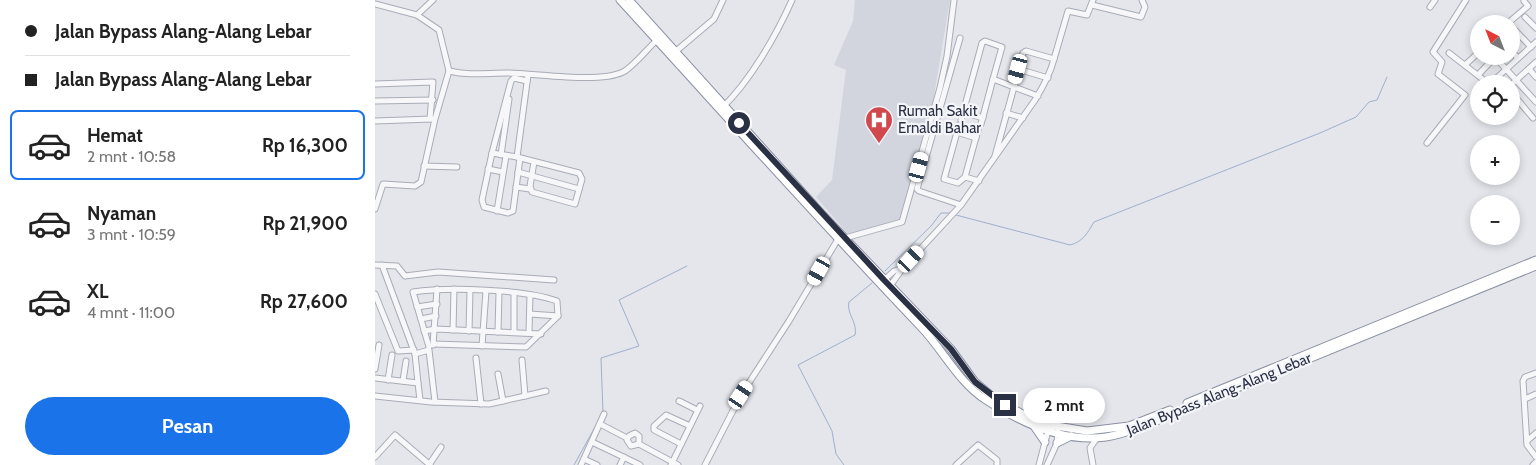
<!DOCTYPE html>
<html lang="id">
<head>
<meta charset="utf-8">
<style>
  :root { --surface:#fff; --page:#f6f6f6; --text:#222; --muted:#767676; --line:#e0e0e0; --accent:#1a73e8 }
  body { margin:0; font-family:Cabin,sans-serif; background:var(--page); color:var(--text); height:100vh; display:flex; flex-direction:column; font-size:19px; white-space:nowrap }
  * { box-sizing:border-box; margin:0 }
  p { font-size:16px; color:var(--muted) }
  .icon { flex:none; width:28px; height:28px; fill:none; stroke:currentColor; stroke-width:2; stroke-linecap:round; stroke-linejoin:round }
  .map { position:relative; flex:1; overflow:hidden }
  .side { display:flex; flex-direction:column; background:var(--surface); width:375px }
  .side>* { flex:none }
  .hud { display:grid; align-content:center; height:110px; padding:0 25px; background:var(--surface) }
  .needle { width:32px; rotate:318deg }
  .buttons { position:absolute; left:1095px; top:15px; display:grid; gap:10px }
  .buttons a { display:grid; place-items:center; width:50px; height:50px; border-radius:50%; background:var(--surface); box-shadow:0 2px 8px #0003; font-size:25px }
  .end { position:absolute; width:22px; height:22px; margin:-11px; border:6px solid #2b3145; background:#fff; box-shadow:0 0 0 2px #fff }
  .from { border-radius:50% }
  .bubble { position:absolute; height:35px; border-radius:18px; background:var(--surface); box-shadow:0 2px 8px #0003; font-size:16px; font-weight:800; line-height:35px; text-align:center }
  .car { position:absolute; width:15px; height:30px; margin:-15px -8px; border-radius:6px; box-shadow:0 0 4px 1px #0007; background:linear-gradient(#fff 24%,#345 0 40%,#fff 0 76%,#345 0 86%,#fff 0) }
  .hud b { display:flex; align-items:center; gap:18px; height:48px; font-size:19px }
  .hud b+b { border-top:1px solid var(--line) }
  .hud i { width:12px; height:12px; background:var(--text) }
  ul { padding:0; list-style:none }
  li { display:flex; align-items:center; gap:15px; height:70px; margin:0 10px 8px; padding:0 15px; border:2px solid transparent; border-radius:8px }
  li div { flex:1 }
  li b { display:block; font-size:19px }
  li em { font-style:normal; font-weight:800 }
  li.active { border-color:var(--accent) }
  li>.icon { width:45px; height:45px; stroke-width:1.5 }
  .action { display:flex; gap:10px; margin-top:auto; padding:10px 25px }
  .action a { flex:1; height:58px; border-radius:30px; background:var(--accent); color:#fff; font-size:20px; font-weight:800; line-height:58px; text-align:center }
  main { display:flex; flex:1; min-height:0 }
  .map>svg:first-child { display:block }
</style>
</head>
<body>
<main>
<section class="side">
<div class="hud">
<b><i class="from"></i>Jalan Bypass Alang-Alang Lebar</b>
<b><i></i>Jalan Bypass Alang-Alang Lebar</b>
</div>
<ul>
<li class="active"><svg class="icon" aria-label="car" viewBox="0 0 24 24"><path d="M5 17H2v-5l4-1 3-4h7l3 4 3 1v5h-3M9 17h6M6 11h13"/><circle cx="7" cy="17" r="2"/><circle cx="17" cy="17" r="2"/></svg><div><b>Hemat</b><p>2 mnt · 10:58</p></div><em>Rp 16,300</em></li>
<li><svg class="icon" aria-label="car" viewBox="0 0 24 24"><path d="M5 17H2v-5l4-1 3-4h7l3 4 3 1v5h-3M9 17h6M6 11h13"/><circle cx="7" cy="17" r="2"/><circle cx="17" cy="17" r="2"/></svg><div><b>Nyaman</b><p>3 mnt · 10:59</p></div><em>Rp 21,900</em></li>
<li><svg class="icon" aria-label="car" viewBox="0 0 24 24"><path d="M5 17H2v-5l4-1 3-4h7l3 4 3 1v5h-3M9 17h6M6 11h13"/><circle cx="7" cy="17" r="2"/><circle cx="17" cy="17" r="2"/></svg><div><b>XL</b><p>4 mnt · 11:00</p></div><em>Rp 27,600</em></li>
</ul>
<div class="action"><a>Pesan</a></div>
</section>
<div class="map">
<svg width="1161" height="465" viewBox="0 0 1161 465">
  <rect width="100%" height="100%" fill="#e4e6ec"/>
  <!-- built -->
  <path fill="#d2d5de" d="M480 0H575L557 108 524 223 473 234 441 197 457 180 471 70 459 65 478 21Z"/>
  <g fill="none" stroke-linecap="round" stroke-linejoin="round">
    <!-- stream -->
    <g stroke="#9fafcc" stroke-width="1">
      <path d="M581 215 695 245C708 242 713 232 719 222L945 133 981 117 994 102 1002 100 1012 77"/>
      <path d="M510 271 556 226 566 213H575"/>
      <path d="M228 412 226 358 264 346 244 300 312 266"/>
      <path d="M199 465 224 420"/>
      <path d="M469 465 461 454 457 431 423 365 480 335C483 323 471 313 474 302L497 283"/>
    </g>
    <!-- minor casing -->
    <g stroke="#a9acb7" stroke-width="7">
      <g id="minor">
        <path d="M0 4 42 15 64 30 74 71 60 119 46 182 40 186 8 184 0 209"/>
        <path d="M717 5 766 17 770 7 767 0"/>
        <path d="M1055 7 1060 0"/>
        <path d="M42 15 58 0"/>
        <path d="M1150 17 1161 28"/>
        <path d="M1132 24 1153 6 1149 1"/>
        <path d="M1136 26 1156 47"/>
        <path d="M585 38 542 189 544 191 586 205"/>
        <path d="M1101 42 1104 41"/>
        <path d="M1136 51 1143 58"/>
        <path d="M300 52 339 19 348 0"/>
        <path d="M1074 53 1114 84"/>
        <path d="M1119 56 1161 102"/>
        <path d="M679 59 693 11 712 15 718 0"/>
        <path d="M1090 65 1104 52"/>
        <path d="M643 69 673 78"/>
        <path d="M1154 69 1161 77"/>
        <path d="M74 71C94 76 112 73 132 73 161 73 223 84 248 72 258 67 273 48 282 40"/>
        <path d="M153 75 142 157 204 173 207 179 200 204 157 192 155 186 159 162"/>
        <path d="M1103 75 1120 57"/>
        <path d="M0 84 58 82 55 119"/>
        <path d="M1115 84 1161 42"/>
        <path d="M1136 85 1161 62"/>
        <path d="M1136 92 1158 118"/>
        <path d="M0 101 58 100"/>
        <path d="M347 108C375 81 401 36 417 0"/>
        <path d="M588 112 608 118"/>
        <path d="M631 113 648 118"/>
        <path d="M586 120 607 43 610 41 627 47 618 79"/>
        <path d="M0 121 57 119"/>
        <path d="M606 124 618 79 639 87 620 156"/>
        <path d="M584 125 569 179 583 183 590 177"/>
        <path d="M603 130 590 177 604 181"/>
        <path d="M582 132 601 138"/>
        <path d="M1052 143 1090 95 1063 74 1067 62 1058 52 1091 0"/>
        <path d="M117 153 142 157"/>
        <path d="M126 155 134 99"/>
        <path d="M145 158 138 211 133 213 109 207 107 200 117 153 136 81 139 78 152 81"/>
        <path d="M49 166 82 167"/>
        <path d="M113 169 128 172"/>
        <path d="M143 172 204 189"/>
        <path d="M141 187 155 189"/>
        <path d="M122 211 131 156"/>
        <path d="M470 238 527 222 565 88 572 56 579 0"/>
        <path d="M0 265 22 266 30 276 63 272 179 280"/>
        <path d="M7 265 40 354"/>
        <path d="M509 280 519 271 528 268"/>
        <path d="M515 286 528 268 586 205 660 100C668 87 675 75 679 59L651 51 648 53 639 87 663 96"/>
        <path d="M0 294 23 351 39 350"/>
        <path d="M42 307 62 304"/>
        <path d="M155 314 183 316"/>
        <path d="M46 319 61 316"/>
        <path d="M78 330 79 289"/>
        <path d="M49 331 61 329 166 334"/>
        <path d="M94 331 95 290"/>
        <path d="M123 332 124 292"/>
        <path d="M139 332V294"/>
        <path d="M154 332 155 295"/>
        <path d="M58 345 62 289"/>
        <path d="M107 346 111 291"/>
        <path d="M54 347 38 292C72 287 150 289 182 301L183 316 151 347 59 344"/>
        <path d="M101 358 106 404"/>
        <path d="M0 369 4 345"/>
        <path d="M1161 373 1150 377 1148 381 1152 445 1161 457"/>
        <path d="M123 374 128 401"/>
        <path d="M0 378 43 383 45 400"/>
        <path d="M13 380 17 355"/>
        <path d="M28 381 31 361"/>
        <path d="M43 383 40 354 54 350 60 402"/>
        <path d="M0 396 56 402 114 404 150 396 147 360"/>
        <path d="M150 396 171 391"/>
        <path d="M1150 399 1161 394"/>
        <path d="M304 401 322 410"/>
        <path d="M225 424 252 438"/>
        <path d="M1152 441 1161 433"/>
        <path d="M217 442 265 465"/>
        <path d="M264 444V436L260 433 254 436 252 440 256 446 264 444 303 465"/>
        <path d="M306 444 279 430V426L291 415 315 426"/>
        <path d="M0 457 20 435 55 465"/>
        <path d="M209 459 222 465"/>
        <path d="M54 465 66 447"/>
        <path d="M206 465 229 414"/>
        <path d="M245 465 249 457"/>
        <path d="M296 465 325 406"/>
        <path d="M330 465 366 395 414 321 463 239"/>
        <path d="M581 465 603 445 622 460V465"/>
        <path d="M664 465 674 427"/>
        <path d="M672 465 682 443 683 431"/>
        <path d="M718 465 715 448 722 438"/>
        <path d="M1158 465 1161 462"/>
      </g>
    </g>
    <!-- highway casing -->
    <g stroke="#8b91a3" stroke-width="9">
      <g id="highway">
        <path d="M245 0C345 109 444 220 546 327 568 350 584 383 611 400 645 422 690 443 731 437 746 435 760 429 774 424L1161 266"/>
        <path d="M254 0 446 213 576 349 600 382 619 398 651 416 675 425 712 431 754 426 795 410"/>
        <path d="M812 403 1161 260"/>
        <path d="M659 426 670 442"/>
        <path d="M682 443 696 436"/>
      </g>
    </g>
    <!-- minor -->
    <use href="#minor" stroke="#f7f7fa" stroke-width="5"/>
    <!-- highway -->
    <use href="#highway" stroke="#fff" stroke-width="7"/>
  </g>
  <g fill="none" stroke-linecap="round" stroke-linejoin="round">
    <!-- route -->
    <path stroke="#2b3145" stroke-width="6" d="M364 123 509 280 576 349 600 382 630 405"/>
  </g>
  <!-- icons -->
  <defs>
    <g id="hospital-pin" transform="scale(1.4375)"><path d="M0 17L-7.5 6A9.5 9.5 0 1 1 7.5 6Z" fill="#d1494d" stroke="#f4f5f9"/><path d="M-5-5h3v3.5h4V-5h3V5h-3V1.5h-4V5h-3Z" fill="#fff"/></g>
  </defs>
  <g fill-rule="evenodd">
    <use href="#hospital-pin" x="504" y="120"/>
  </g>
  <g text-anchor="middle" stroke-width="4.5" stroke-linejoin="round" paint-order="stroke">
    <!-- poi labels -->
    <g font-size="15" fill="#2b3145" stroke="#f4f5f9" text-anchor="start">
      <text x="523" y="116">Rumah Sakit<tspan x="523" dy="17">Ernaldi Bahar</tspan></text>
    </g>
    <!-- street labels -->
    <g font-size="15" fill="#2b3145" stroke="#f4f5f9">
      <text transform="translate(844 394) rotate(-22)" y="5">Jalan Bypass Alang-Alang Lebar</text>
    </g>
  </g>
</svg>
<div class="buttons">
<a><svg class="needle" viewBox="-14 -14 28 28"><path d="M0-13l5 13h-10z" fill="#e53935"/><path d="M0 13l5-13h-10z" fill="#767676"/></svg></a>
<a><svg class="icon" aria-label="locate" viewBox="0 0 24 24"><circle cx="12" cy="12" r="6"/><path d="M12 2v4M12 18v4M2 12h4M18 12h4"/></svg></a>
<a>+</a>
<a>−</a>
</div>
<i class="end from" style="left:364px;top:123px"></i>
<i class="end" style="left:630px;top:405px"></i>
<div class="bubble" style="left:648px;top:388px;width:82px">2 mnt</div>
<i class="car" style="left:643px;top:69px;rotate:195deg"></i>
<i class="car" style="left:544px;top:167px;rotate:15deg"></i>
<i class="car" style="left:536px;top:259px;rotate:43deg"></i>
<i class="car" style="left:444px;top:271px;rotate:209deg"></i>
<i class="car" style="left:366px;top:395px;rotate:33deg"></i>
</div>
</main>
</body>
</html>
